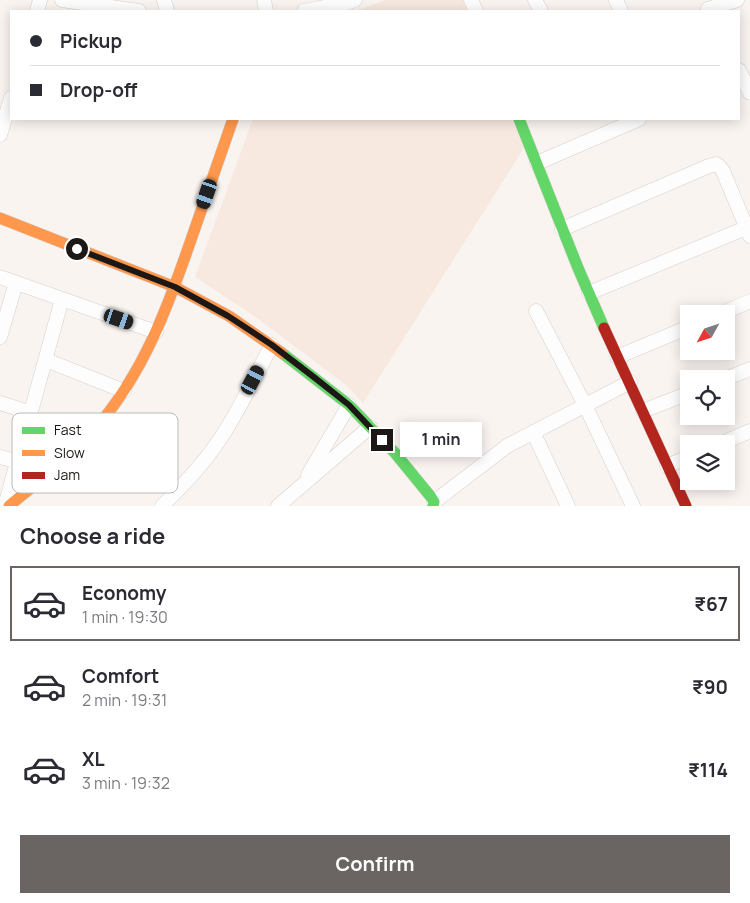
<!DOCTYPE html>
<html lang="en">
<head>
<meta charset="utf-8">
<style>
  :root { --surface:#fff; --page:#f2f2f3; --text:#2b2b33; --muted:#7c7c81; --line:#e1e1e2; --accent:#6a6562 }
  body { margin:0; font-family:Manrope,sans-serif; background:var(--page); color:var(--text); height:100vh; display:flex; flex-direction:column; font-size:19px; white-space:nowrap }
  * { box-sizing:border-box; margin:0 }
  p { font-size:16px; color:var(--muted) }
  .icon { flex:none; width:28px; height:28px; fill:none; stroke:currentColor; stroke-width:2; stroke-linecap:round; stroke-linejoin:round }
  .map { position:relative; height:506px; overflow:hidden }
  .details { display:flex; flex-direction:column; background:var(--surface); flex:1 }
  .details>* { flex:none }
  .top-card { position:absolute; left:10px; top:10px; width:730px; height:110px; border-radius:0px; box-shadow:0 2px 12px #0003; display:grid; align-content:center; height:110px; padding:0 20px; background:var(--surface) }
  .needle { width:32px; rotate:230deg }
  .buttons { position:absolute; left:680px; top:305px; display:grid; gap:10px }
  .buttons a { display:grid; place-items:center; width:55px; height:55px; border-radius:0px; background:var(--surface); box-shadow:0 2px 12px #0003; font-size:25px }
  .end { position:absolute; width:22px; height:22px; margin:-11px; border:6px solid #1d1815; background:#fff; box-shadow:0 0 0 2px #fff }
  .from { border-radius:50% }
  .bubble { position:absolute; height:35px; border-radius:0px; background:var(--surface); box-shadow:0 2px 12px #0003; font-size:16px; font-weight:700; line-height:35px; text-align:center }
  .car { position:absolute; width:15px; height:30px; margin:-15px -8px; border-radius:6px; box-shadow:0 0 4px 1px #0007; background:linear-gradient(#222 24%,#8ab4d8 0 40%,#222 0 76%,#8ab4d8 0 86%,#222 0) }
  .top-card b { display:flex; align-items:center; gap:18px; height:48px; font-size:19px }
  .top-card b+b { border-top:1px solid var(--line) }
  .top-card i { width:12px; height:12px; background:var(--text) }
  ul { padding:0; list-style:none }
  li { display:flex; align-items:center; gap:15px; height:75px; margin:0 10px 8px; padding:0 10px; border:2px solid transparent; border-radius:0px }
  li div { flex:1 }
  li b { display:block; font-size:19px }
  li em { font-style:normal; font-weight:700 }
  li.selected { border-color:var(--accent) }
  li>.icon { width:45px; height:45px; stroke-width:1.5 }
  h2 { padding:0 20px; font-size:22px; line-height:60px }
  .cta { display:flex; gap:10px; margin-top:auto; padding:10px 20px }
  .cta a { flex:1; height:58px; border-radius:0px; background:var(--accent); color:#fff; font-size:20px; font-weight:700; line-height:58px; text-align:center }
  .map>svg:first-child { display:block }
</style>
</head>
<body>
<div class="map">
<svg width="750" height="506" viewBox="0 0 750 506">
  <rect width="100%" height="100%" fill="#faf4f1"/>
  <!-- built -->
  <g fill="#f7e9e0">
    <path d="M385 0H463L467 11H356Z"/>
    <path d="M253 119H512L524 148 363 403 346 385 257 318 195 277Z"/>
  </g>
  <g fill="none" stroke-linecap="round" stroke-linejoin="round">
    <!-- street casing -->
    <g stroke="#d6d0cd" stroke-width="15">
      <g id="street">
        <path d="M62 0 139 11"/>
        <path d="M164 0 167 11"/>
        <path d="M264 0 266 11"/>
        <path d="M471 0 476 11"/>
        <path d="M535 0 541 11"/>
        <path d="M616 0 621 11"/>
        <path d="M708 9 737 0"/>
        <path d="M37 11 40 0"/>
        <path d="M304 11 346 3 355 0"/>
        <path d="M739 70 750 93"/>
        <path d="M0 135 11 98"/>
        <path d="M537 163 639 119"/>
        <path d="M562 229 709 166 716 164 719 166 723 171 750 236"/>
        <path d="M0 277 156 332"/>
        <path d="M589 293 746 228"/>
        <path d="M536 311 585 405 633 506"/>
        <path d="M721 314 750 301"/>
        <path d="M0 337 16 283"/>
        <path d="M617 357 689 327"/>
        <path d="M46 360 124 391"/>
        <path d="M725 379 750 369"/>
        <path d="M0 403 31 413"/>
        <path d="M643 411 689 393"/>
        <path d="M533 432 568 506"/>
        <path d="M720 444 750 431"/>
        <path d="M0 457 53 470"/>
        <path d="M667 466 689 457"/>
        <path d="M308 475 349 405"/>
        <path d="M434 502 507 446 630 382"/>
        <path d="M5 506 62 299"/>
        <path d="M162 506C180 488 199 469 213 449 236 418 253 379 272 345"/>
        <path d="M278 506 370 427"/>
      </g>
    </g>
    <!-- fast casing -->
    <g stroke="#d6d0cd" stroke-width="12">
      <g id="fast">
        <path d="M519 119 578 268 604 328"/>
        <path d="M282 353 349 405 395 453 431 497 434 502 433 506"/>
      </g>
    </g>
    <!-- slow casing -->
    <g stroke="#d6d0cd" stroke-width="12">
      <g id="slow">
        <path d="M0 218 175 287 229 316 282 353"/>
        <path d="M9 506C38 482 69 458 94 430 144 374 169 304 193 234 206 196 220 157 233 119"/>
      </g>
    </g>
    <!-- jam casing -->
    <g stroke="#d6d0cd" stroke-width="12">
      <path id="jam" d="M604 328 686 506"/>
    </g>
    <!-- street -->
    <use href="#street" stroke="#fefdfd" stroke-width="14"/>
    <!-- fast -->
    <use href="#fast" stroke="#63d668" stroke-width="11"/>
    <!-- slow -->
    <use href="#slow" stroke="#ff974d" stroke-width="11"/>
    <!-- jam -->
    <use href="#jam" stroke="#b3261e" stroke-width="11"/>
  </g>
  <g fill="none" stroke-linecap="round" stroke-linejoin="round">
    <!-- route -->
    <path stroke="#1d1815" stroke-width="6" d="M77 249 175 287 228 316 272 345 315 378 349 405 382 440"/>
  </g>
  <!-- legend -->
  <rect x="12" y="413" width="166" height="80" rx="8" fill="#fff" stroke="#bbbab9" stroke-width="1"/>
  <rect x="22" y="427" width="23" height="7" fill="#63d668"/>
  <rect x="22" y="450" width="23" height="6" fill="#ff974d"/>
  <rect x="22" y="472" width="23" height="7" fill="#b3261e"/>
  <g font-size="14" fill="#1d1815">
    <text x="54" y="435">Fast</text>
    <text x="54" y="458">Slow</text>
    <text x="54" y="480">Jam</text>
  </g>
</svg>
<div class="buttons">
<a><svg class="needle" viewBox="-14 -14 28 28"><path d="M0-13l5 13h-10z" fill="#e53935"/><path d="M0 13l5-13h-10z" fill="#7c7c81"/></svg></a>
<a><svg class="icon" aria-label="locate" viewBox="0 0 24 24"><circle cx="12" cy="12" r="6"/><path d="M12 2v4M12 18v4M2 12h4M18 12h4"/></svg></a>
<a><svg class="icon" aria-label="layers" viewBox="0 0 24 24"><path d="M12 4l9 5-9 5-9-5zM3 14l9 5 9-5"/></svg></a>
</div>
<i class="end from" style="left:77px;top:249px"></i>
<i class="end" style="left:382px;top:440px"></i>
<div class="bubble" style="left:400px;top:422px;width:82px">1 min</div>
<i class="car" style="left:207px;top:194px;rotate:199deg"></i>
<i class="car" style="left:119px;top:319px;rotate:109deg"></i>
<i class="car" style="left:253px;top:380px;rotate:28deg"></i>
<div class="top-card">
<b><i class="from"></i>Pickup</b>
<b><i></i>Drop-off</b>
</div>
</div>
<section class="details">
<h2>Choose a ride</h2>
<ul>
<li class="selected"><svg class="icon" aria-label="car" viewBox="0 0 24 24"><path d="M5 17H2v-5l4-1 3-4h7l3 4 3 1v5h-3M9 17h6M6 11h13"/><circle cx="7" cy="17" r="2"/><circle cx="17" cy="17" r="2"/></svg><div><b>Economy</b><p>1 min · 19:30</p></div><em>₹67</em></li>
<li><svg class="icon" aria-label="car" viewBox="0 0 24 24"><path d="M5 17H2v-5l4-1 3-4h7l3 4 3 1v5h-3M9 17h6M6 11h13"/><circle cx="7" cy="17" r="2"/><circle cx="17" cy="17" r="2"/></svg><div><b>Comfort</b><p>2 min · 19:31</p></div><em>₹90</em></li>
<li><svg class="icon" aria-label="car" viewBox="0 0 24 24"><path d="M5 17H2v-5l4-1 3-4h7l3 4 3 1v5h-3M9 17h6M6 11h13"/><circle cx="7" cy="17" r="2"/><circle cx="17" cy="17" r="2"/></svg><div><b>XL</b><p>3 min · 19:32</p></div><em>₹114</em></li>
</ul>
<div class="cta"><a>Confirm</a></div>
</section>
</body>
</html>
